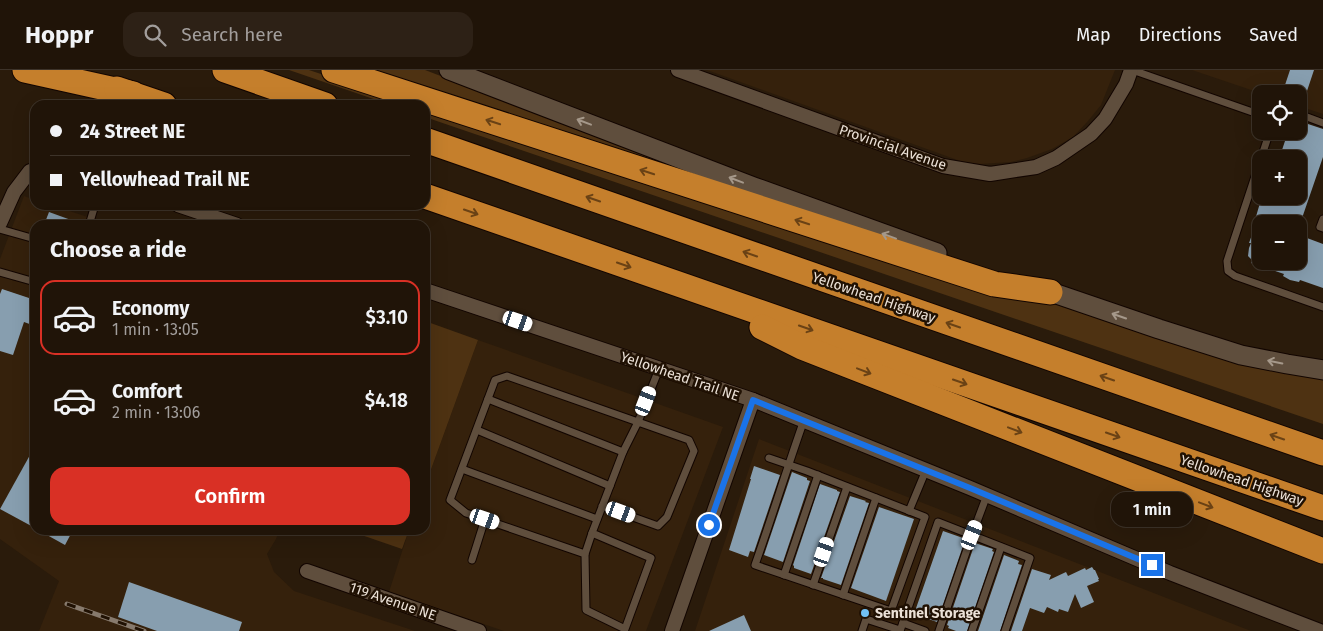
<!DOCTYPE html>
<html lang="en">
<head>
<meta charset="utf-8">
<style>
  :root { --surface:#201408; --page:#2d2116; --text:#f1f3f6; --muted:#a29e9c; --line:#3d3329; --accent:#d93025 }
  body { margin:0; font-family:"Fira Sans",sans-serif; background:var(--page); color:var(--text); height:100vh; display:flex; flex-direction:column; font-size:19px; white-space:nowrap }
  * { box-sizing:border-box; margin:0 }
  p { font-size:16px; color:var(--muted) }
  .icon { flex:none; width:28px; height:28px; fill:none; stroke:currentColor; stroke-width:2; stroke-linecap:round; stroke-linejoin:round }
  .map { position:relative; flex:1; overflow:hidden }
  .details { position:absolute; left:30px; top:150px; width:400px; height:315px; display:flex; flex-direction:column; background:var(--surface); border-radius:15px; box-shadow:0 5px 20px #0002,0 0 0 1px var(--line) }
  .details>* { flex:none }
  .hud { position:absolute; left:30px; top:30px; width:400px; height:110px; border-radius:15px; box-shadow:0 5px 20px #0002,0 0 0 1px var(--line); display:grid; align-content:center; height:110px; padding:0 20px; background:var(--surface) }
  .controls { position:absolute; left:1252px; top:15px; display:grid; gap:10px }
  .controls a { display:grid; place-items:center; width:55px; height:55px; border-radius:10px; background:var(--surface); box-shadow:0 5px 20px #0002,0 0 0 1px var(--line); font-size:25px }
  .end { position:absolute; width:22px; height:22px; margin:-11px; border:6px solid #1a73e8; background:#fff; box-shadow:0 0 0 2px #fff }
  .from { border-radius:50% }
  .bubble { position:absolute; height:35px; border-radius:15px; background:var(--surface); box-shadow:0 5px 20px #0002,0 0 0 1px var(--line); font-size:16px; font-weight:600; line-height:35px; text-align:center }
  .car { position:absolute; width:15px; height:30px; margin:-15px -8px; border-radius:6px; box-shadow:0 0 4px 1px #0007; background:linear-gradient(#fff 24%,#345 0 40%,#fff 0 76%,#345 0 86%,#fff 0) }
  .hud b { display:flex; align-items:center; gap:18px; height:48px; font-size:19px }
  .hud b+b { border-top:1px solid var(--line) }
  .hud i { width:12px; height:12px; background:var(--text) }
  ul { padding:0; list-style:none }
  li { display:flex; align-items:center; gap:15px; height:75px; margin:0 10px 8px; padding:0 10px; border:2px solid transparent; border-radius:15px }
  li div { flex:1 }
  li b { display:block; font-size:19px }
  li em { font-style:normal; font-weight:600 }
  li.selected { border-color:var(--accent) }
  li>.icon { width:45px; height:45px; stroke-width:1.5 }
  h2 { padding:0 20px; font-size:22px; line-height:60px }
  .button { display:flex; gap:10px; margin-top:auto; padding:10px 20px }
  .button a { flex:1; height:58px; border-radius:15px; background:var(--accent); color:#fff; font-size:20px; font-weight:600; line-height:58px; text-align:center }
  header { display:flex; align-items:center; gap:30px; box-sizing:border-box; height:70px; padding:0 25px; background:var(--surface); border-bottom:1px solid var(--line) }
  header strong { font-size:24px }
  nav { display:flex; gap:28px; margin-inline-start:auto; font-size:18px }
  .search { width:350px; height:45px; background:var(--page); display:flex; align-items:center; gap:12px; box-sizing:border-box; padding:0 18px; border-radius:15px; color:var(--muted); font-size:19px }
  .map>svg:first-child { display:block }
</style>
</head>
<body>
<header>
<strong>Hoppr</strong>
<div class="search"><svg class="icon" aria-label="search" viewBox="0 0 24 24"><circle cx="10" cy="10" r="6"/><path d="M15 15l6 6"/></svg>Search here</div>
<nav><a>Map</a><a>Directions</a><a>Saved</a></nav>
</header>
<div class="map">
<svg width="1323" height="561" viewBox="0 0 1323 561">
  <rect width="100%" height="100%" fill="#2a1b0b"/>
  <!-- built -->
  <g fill="#35210c">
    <path d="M707 0H1115L1101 35 1088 51 1073 67 1052 79 1027 88 1011 92 980 94 963 92Z"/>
    <path d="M1192 0H1323V44L1299 36V24H1263Z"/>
    <path d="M24 126 35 130V135H51L112 155H35V460H279L276 469 267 484 274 502 294 521 415 561H39L59 511 0 469V189Z"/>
    <path d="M478 270 723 357 646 561H504L389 522 409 460H425V416Z"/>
    <path d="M759 369 1251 561H695Z"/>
  </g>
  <!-- green -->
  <g fill="#4e3212">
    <path d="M289 0H309L413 35H391Z"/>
    <path d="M366 0H425L754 126Z"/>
    <path d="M425 39 1323 306V354L425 47Z"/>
    <path d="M425 251 478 270 425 416Z"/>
    <path d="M347 460H409L402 479Z"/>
  </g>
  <!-- building -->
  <g fill="#879eaf">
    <path d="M1290 0H1314L1306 24H1282Z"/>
    <path d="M1299 51 1323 59V87L1300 154H1261V191H1299V165L1323 174V218L1300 210 1299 212 1290 210 1283 206 1284 204 1251 193 1252 191H1253L1248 186 1249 178 1251 173H1249L1257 151 1255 150 1262 126H1299V89H1279L1287 65 1289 61H1299Z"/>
    <path d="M49 142 82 154V155H44Z"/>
    <path d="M2 219 35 230V256L24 252 13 285 0 281V224Z"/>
    <path d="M35 376V458L0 439Z"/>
    <path d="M754 396 780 405 754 482 750 481 748 487 729 480 751 409H750Z"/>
    <path d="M792 402 807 408V410L810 411 783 492 764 485Z"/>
    <path d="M820 414 837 420V421L840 422 811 504 794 498V496L793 495Z"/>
    <path d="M850 426 866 431 865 432 869 433 841 515 823 509V508H821Z"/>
    <path d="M879 437 914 449 886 531 851 518Z"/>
    <path d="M38 460H73L65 475Z"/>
    <path d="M943 461 963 468 962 469 965 470 937 552 914 544Z"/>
    <path d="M975 473 993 479 992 481 994 482 967 561H956L948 558 949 556 947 555Z"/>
    <path d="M1004 485 1019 491 1018 494 1022 495 1000 561H978Z"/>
    <path d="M1092 497 1094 500H1095L1099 509H1098L1099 511 1087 516 1094 532 1081 538 1075 524 1068 542 1059 539 1058 542 1047 537 1044 543 1030 538 1022 561H1011L1032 499 1051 505 1049 510 1066 502 1068 506 1085 498 1086 500Z"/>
    <path d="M129 512 242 552 239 561H157L118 547Z"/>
    <path d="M744 545 751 561H709Z"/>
  </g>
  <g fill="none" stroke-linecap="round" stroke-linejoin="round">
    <!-- service casing -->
    <g stroke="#120500" stroke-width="9">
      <g id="service">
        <path d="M1132 0 1261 45"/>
        <path d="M1299 44 1323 53"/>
        <path d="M1270 61 1227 191 1228 201 1235 206 1323 237"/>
        <path d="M1323 149 1320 157 1323 158"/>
        <path d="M89 155 95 135"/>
        <path d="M0 159 35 169"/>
        <path d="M0 202 35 212"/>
        <path d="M488 329 623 382"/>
        <path d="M477 360 610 416"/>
        <path d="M769 388 807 401 925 447 891 541 755 495C772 447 787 398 804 350"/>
        <path d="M462 399 597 449"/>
        <path d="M602 436 658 456 667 447 694 381 689 370 638 352 623 382 592 463 651 488 625 559 586 540 585 484 466 443 450 430 495 310 507 306 638 352 659 299"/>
        <path d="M909 441 926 400"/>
        <path d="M585 484 592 463"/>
        <path d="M472 490 485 449"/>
        <path d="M784 505 818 405"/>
        <path d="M813 515 847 417"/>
        <path d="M843 525 876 428"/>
        <path d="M903 553 925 561"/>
        <path d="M862 561 866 549 900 560"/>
        <path d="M900 561 938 452 1030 488 1005 561"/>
        <path d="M939 561 972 465 987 425"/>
        <path d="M972 561 1001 477"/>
      </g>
    </g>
    <!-- minor casing -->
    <g stroke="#120500" stroke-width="16">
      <g id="minor">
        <path d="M678 0 943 96 990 104 1036 97 1056 88 1091 64 1105 49 1126 14 1131 0"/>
        <path d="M178 135 237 155"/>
        <path d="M0 153 14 122 30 101 35 100"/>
        <path d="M425 220 753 330 970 418 1170 503 1320 561"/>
        <path d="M307 501 479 561"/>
        <path d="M672 561 753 330"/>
      </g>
    </g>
    <!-- secondary casing -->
    <g stroke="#120500" stroke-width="21">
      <g id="secondary">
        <path d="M449 0 754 117 937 183"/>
        <path d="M1039 218 1159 259 1241 285 1287 294 1323 300"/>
      </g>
    </g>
    <!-- motorway casing -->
    <g stroke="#120500" stroke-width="27">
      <g id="motorway">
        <path d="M25 0 133 24"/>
        <path d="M225 0 325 35"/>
        <path d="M334 0 994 214 1050 222"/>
        <path d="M117 19 164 35"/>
        <path d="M425 70 1323 383"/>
        <path d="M425 126 1323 438"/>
        <path d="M762 257 802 277 1323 481"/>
      </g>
    </g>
    <!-- service -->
    <use href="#service" stroke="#5f4e3d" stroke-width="7"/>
    <!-- minor -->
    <use href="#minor" stroke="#5f4e3d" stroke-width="14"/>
    <!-- secondary -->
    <use href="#secondary" stroke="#5f4e3d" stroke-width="19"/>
    <!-- motorway -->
    <use href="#motorway" stroke="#c57f2c" stroke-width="25"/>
    <!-- rail casing -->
    <g stroke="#877a6d" stroke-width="5">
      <path id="rail" d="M67 534 144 561"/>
    </g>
    <!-- rail -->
    <use href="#rail" stroke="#201103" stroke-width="3" stroke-dasharray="9" stroke-linecap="butt"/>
  </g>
  <!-- one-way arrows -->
  <defs><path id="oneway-shaft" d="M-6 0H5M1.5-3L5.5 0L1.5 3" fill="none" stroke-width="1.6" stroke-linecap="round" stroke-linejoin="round" transform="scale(1.25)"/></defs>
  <g stroke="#6a4215">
    <use href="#oneway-shaft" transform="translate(493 52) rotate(-162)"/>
    <use href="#oneway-shaft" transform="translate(647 102) rotate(-162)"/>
    <use href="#oneway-shaft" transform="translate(593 129) rotate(-161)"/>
    <use href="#oneway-shaft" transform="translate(471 142) rotate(19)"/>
    <use href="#oneway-shaft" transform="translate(802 152) rotate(-162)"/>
    <use href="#oneway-shaft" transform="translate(750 184) rotate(-161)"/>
    <use href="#oneway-shaft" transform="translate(624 195) rotate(19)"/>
    <use href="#oneway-shaft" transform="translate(953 255) rotate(-161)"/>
    <use href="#oneway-shaft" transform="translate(806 258) rotate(19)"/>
    <use href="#oneway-shaft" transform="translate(864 301) rotate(21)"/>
    <use href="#oneway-shaft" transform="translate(1107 308) rotate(-161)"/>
    <use href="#oneway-shaft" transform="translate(960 312) rotate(19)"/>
    <use href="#oneway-shaft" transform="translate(1015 360) rotate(21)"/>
    <use href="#oneway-shaft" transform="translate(1113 365) rotate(19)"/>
    <use href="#oneway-shaft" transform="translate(1277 367) rotate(-161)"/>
    <use href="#oneway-shaft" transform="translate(1206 435) rotate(21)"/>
  </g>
  <g stroke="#a5988a">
    <use href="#oneway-shaft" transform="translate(584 52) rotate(-159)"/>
    <use href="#oneway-shaft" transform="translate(736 110) rotate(-159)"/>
    <use href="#oneway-shaft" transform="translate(889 166) rotate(-160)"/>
    <use href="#oneway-shaft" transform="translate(1119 246) rotate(-161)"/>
    <use href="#oneway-shaft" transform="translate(1275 292) rotate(-168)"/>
  </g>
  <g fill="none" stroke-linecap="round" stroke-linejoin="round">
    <!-- route -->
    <path stroke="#1a73e8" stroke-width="6" d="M709 455 753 330 970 418 1152 495"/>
  </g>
  <!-- markers -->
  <circle fill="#71c1f5" stroke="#201103" stroke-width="2" cx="865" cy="543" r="5"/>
  <g text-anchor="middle" stroke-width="5" stroke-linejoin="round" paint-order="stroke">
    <!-- street labels -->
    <g font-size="14" fill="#ebe1d7" stroke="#201103">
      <text transform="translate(893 77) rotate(19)" y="5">Provincial Avenue</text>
      <text transform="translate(874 227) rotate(19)" y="5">Yellowhead Highway</text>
      <text transform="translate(680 306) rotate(19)" y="5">Yellowhead Trail NE</text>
      <text transform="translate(1242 410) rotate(19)" y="5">Yellowhead Highway</text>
      <text transform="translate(393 531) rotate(19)" y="5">119 Avenue NE</text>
    </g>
    <!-- poi labels -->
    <g font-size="14" font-weight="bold" fill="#ebe1d7" stroke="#201103" text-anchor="start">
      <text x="875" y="548">Sentinel Storage</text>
    </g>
  </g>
</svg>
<div class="controls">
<a><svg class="icon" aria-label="locate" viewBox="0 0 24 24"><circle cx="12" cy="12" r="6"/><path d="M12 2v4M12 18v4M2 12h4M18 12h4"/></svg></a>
<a>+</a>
<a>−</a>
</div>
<i class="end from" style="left:709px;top:455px"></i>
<i class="end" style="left:1152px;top:495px"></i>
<div class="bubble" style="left:1111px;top:422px;width:82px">1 min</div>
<i class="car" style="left:518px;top:251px;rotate:109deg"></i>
<i class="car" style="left:646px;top:331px;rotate:21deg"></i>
<i class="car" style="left:621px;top:442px;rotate:110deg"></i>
<i class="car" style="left:485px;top:449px;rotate:109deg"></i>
<i class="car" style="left:972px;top:465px;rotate:22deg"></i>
<i class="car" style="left:824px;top:482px;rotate:19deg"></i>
<div class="hud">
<b><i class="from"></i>24 Street NE</b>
<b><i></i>Yellowhead Trail NE</b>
</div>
<section class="details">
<h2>Choose a ride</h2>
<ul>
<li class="selected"><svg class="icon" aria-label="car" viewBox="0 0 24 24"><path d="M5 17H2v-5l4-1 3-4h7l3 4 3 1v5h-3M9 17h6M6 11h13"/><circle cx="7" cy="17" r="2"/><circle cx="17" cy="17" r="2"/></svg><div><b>Economy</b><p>1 min · 13:05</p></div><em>$3.10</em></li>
<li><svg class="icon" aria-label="car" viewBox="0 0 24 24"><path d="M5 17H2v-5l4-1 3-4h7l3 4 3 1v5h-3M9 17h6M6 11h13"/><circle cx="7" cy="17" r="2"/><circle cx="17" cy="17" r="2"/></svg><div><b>Comfort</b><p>2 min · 13:06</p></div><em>$4.18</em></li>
</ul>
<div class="button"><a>Confirm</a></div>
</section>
</div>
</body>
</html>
